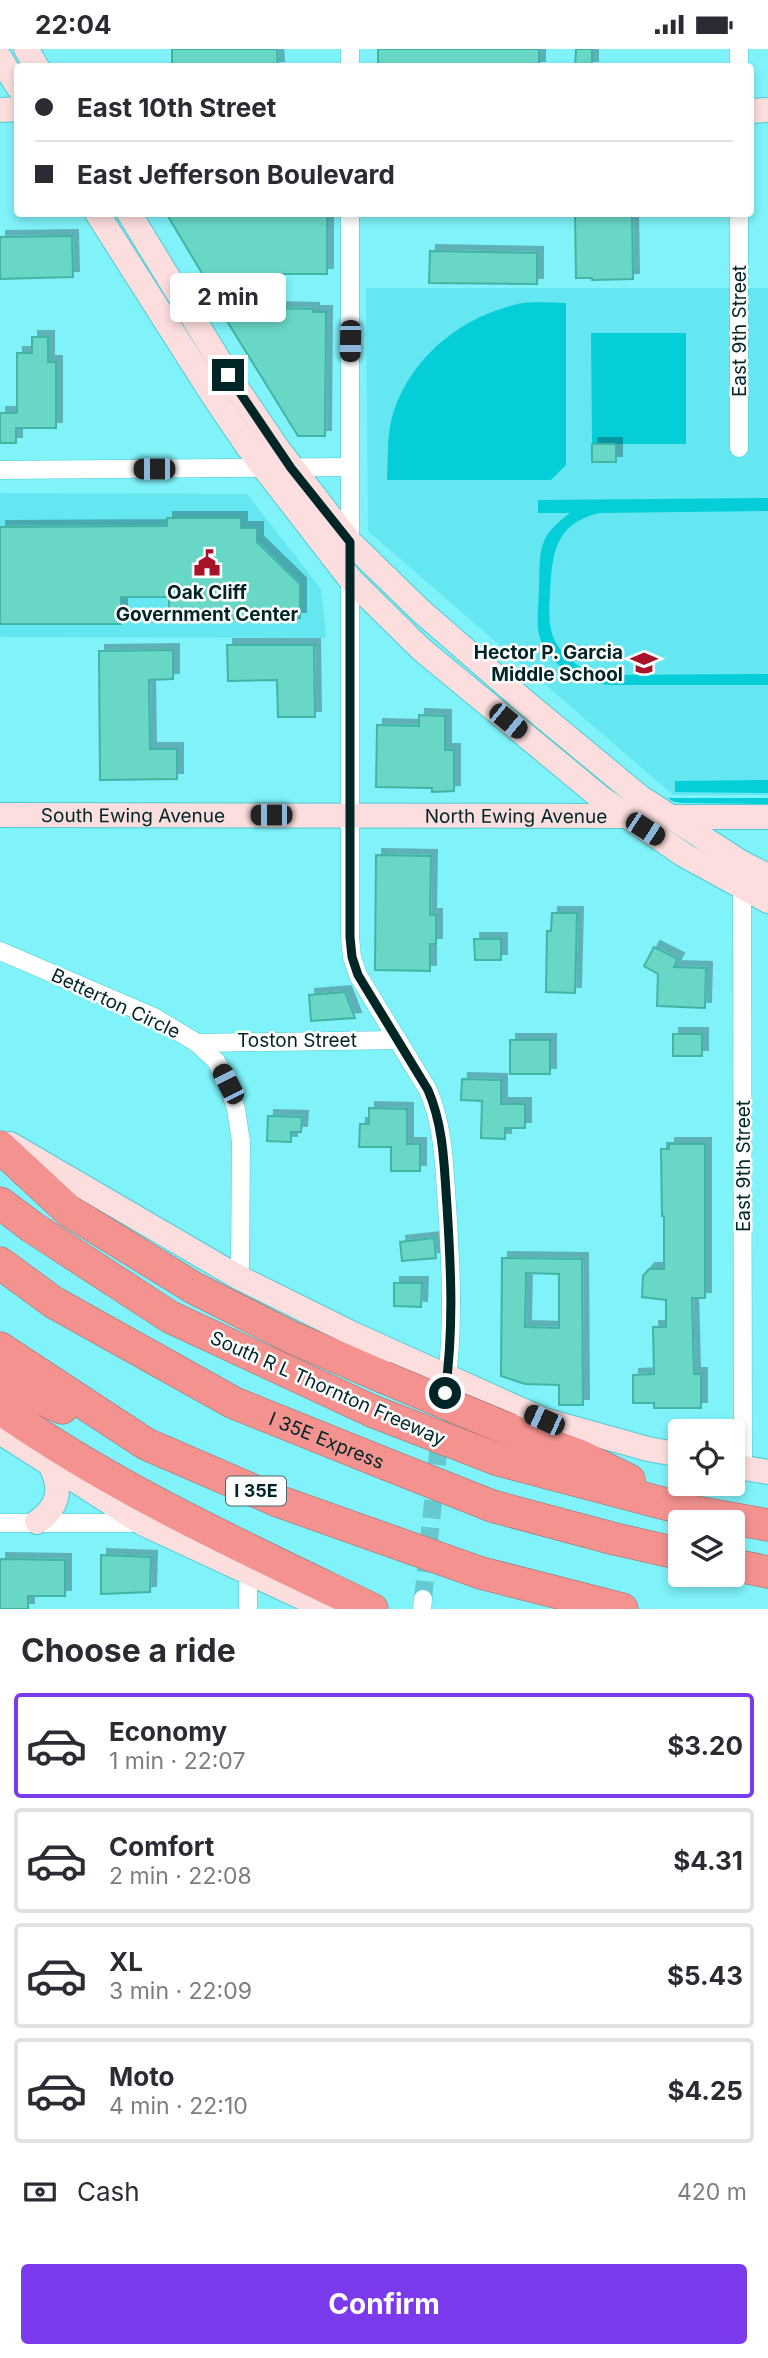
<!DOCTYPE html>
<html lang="en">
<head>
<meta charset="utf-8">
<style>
  :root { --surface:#fff; --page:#f2f2f3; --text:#2b2b33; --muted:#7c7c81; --line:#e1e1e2; --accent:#7c3aed }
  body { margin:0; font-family:Inter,sans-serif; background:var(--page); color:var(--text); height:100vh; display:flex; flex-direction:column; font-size:26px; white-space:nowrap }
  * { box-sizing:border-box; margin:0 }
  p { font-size:23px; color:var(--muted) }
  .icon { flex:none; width:38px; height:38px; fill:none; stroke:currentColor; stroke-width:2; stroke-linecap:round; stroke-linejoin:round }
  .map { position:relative; height:1560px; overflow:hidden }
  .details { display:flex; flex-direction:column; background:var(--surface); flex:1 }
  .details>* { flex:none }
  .guide { position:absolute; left:14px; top:14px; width:740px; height:154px; border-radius:7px; box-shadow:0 4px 10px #0003; display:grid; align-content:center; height:154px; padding:0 21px; background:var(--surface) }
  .buttons { position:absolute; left:668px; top:1370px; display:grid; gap:14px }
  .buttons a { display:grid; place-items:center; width:77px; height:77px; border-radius:7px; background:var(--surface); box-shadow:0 4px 10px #0003; font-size:35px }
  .end { position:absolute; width:32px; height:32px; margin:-16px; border:9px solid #002527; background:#fff; box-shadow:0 0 0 4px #fff }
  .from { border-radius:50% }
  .bubble { position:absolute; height:49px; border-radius:7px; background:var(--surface); box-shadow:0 4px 10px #0003; font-size:23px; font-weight:700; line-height:49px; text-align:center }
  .car { position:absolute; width:21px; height:42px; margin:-21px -10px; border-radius:9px; box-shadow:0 0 5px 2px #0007; background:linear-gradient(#222 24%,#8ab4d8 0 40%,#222 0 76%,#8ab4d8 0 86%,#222 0) }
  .guide b { display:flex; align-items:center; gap:24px; height:66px; font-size:26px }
  .guide b+b { border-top:2px solid var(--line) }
  .guide i { width:18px; height:18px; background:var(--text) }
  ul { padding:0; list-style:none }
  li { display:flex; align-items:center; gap:21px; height:105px; margin:0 14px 10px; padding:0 7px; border:4px solid var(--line); border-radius:7px }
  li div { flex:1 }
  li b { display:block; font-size:26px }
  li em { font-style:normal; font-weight:700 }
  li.on { border-color:var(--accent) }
  li>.icon { width:63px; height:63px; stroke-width:1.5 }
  h2 { padding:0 21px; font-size:32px; line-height:84px }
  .pay { display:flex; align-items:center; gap:18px; height:77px; padding:0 21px; font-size:26px }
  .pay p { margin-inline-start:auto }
  .cta { display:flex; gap:14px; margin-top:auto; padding:14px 21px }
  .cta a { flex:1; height:80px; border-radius:7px; background:var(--accent); color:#fff; font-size:28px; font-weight:700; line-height:80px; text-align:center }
  .status { display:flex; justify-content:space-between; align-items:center; height:49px; padding:0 35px; background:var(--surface); direction:ltr }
  .status svg { height:19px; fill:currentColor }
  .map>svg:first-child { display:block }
</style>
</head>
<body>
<div class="status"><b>22:04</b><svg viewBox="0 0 49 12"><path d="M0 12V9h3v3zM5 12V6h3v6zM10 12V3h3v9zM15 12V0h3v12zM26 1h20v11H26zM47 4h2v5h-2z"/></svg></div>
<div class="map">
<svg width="768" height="1560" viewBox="0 0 768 1560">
  <defs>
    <filter id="shadow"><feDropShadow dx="6" dy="-6" stdDeviation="0" flood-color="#0004"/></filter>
  </defs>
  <rect width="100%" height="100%" fill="#7ff2fa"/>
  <!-- built -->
  <g fill="#64e7f1">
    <path d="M366 239H768V746H673L368 482Z"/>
    <path d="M0 444 247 445 321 540 326 589 0 588Z"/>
  </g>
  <!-- green -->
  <g fill="#05ced9">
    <path d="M566 254V416L551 431H387C388 413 387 391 391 372 406 312 459 268 518 255 533 252 551 254 566 254Z"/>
    <path d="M591 284H686V395H592Z"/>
    <path d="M768 449V462L599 464C555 475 552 504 550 544 549 559 548 578 555 592 564 609 580 619 597 626L768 625V636H609C578 633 541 613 538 579 537 566 539 553 539 540 540 524 538 507 544 492 550 479 560 472 570 464H538V451Z"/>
    <path d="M768 731V744L675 743V732Z"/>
    <path d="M668 749H768V755L682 754 674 753Z"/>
  </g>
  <!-- building -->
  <g fill="#69d7c6" stroke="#42b4a4" stroke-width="2" fill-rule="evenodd" filter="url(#shadow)">
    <path d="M172 0H277L278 18H172Z"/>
    <rect x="378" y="0" width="161" height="18"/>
    <path d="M576 0H592V18H575Z"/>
    <path d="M166 164H327V225H278V227H268V259L313 260V263H326L325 387H298L214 251H218Z"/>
    <path d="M575 164H632L633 230 592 231V229H576Z"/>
    <path d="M72 187 73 228 0 230V188Z"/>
    <path d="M430 202 537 204V235L429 234Z"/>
    <path d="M32 288H48V313H56V379H16V394H0V364H17V304H32Z"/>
    <rect x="592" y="395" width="24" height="18"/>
    <path d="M167 469H241V479H257V493L300 535V569L169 570V548H121V575H0V478L167 477Z"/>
    <path d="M227 596H314L315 668H278L277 631 228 632Z"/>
    <path d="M173 601V630L149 631 150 700H177V730L100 731 99 602Z"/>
    <path d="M419 666 445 667V701H454V742L432 743V739L376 738 377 676 419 677Z"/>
    <path d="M376 806 431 807 430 866H436V895H430V922L375 921Z"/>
    <path d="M552 864H577L575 944 546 943 547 882H551Z"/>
    <path d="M474 890H501V911H475Z"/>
    <path d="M654 898 678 910 674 918 706 919 705 959 657 957 658 925 644 917Z"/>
    <path d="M345 943 355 969 311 972 309 946Z"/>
    <rect x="673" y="985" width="29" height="22"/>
    <rect x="510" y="991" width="40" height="34"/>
    <path d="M462 1030 501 1031V1055H525V1079H505V1090L481 1089 482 1052 461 1051Z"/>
    <path d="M369 1059 407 1060V1095H420V1122H391V1098H359L360 1075H369Z"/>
    <path d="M268 1067 302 1068 301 1083H291V1093L267 1092Z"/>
    <path d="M669 1095H705V1249H692L694 1325H701V1359H654V1354H633V1326L654 1325 653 1278H666V1251L642 1248 643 1227 649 1220H664V1167H662L661 1100H669Z"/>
    <path d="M434 1189 436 1209 402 1212 400 1193Z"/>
    <path d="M502 1209 582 1210 583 1356H559V1336L525 1335 501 1327ZM526 1224 559 1225V1279L525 1278Z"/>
    <path d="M394 1234H422L421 1258 394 1257Z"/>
    <path d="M101 1506 151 1508 150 1543 101 1545Z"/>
    <path d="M0 1510 65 1511V1547H28V1560H0Z"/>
  </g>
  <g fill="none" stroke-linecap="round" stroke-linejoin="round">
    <!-- street-tunnel -->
    <path stroke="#66c9d0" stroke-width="18" stroke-dasharray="18 9" stroke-linecap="butt" d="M423 1550 444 1347"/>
    <!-- street casing -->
    <g stroke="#54cad2" stroke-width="19">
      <g id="street">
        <path d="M350 0V18"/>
        <path d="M739 18V0"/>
        <path d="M739 399V164"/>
        <path d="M0 421 349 418"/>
        <path d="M350 497V164"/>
        <path d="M350 525V888L352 908 358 926 428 1041C444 1078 444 1117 447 1156 451 1218 454 1277 446 1338"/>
        <path d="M742 828 743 1419"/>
        <path d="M0 902 154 968 197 994 216 1012 228 1035 236 1060 241 1093 240 1217 238 1228"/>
        <path d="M197 994 398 991"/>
        <path d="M0 1474H142"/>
        <path d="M248 1560V1524"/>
        <path d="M422 1560 423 1550"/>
      </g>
    </g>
    <!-- secondary casing -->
    <g stroke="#54cad2" stroke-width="26">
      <g id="secondary">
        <path d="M26 0 37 18"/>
        <path d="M0 9 18 38"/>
        <path d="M0 61 18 60"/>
        <path d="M751 62 768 61"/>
        <path d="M97 164 214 348 248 398 350 530 421 600 601 749 684 806 768 852"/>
        <path d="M129 164 228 326 278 400 350 493 421 562 523 651 640 748 742 814 768 827"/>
        <path id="s1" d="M0 766 631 767"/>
        <path d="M671 768H768"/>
        <path d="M10 1095 238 1228 353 1285 544 1371 648 1400 681 1406"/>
        <path d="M0 1383 142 1474 327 1560"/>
        <path d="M733 1417 768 1423"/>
        <path d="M37 1473C60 1457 62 1439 50 1415"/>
      </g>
    </g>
    <!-- highway casing -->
    <g stroke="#9e6c6b" stroke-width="33">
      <g id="highway">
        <path d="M0 1098 69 1162 194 1239 291 1288 383 1328"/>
        <path d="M0 1154 32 1178 170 1268 372 1362"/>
        <path id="s2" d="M0 1214 53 1253 234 1354 386 1415"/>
        <path d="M0 1299 146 1395 278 1452 368 1484"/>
        <path d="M0 1329 11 1336 62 1359"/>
        <path d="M0 1359C115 1440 245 1499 372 1560"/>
        <path d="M510 1381 580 1407 629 1431"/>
        <path d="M499 1411 696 1463 768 1476"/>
        <path d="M492 1457 615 1490 681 1505"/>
        <path d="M733 1516 768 1523"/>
        <path d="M481 1524 622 1560"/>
      </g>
    </g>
    <!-- street -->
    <use href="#street" stroke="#fff" stroke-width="18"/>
    <!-- secondary -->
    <use href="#secondary" stroke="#fbdedd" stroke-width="24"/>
    <!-- highway -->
    <use href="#highway" stroke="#f3928f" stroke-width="32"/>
    <!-- highway-bridge casing -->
    <g stroke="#9e6c6b" stroke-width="33" stroke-linecap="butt">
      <g id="highway-bridge">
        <path d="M383 1328 510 1381"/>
        <path d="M372 1362 499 1411"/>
        <path d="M386 1415 492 1457"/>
        <path d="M368 1484 481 1524"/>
      </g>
    </g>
    <!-- highway-bridge -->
    <use href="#highway-bridge" stroke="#f3928f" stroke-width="32"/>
  </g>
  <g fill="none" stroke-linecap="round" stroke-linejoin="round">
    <!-- route -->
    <path stroke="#002527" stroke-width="9" d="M228 326 291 419 350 493V888L352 908 358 926 428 1041C444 1078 444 1117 447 1157 451 1220 454 1281 445 1344"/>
  </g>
  <!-- icons -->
  <defs>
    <g id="civic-bare" transform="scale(2.1)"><path d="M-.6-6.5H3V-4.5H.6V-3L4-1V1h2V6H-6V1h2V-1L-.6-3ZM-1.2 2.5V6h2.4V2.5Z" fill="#a91329" stroke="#fefefe" stroke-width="2.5" paint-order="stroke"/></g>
    <g id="school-bare" transform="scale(2.1)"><path d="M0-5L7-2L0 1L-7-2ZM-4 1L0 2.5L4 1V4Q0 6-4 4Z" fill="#a91329" stroke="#fefefe" stroke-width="2.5" paint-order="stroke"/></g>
  </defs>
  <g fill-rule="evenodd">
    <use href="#civic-bare" x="207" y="514"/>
    <use href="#school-bare" x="644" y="614"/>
  </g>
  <g text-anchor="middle" stroke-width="5" stroke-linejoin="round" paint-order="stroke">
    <!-- shield labels -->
    <rect fill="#fefefe" stroke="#4c6668" stroke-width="2" x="226" y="1427.5" width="60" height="29" rx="5"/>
    <g font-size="18" font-weight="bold" fill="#002527">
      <text x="256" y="1448">I 35E</text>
    </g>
    <!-- street labels -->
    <g font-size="19" fill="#002527" stroke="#fefefe">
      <text transform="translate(739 282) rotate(-90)" y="7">East 9th Street</text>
      <text dy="7" stroke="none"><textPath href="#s1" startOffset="133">South Ewing Avenue</textPath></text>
      <text dy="7" stroke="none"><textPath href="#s1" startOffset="516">North Ewing Avenue</textPath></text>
      <text transform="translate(116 954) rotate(25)" y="7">Betterton Circle</text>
      <text x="297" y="998">Toston Street</text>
      <text transform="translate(743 1117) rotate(-90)" y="7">East 9th Street</text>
      <text transform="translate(328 1339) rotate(24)" y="7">South R L Thornton Freeway</text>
      <text dy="7" stroke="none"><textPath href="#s2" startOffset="373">I 35E Express</textPath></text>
    </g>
    <!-- poi labels -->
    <g font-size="19" font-weight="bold" fill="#002527" stroke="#fefefe">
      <text x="207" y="550">Oak Cliff<tspan x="207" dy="22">Government Center</tspan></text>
      <text x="623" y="610" text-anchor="end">Hector P. Garcia<tspan x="623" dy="22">Middle School</tspan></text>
    </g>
  </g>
</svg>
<div class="buttons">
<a><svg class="icon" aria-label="locate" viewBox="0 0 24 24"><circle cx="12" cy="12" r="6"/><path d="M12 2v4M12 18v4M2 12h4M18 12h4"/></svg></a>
<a><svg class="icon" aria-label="layers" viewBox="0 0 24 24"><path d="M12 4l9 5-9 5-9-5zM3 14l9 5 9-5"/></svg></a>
</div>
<i class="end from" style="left:445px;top:1344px"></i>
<i class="end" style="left:228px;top:326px"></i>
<div class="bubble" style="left:170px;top:224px;width:116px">2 min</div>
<i class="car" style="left:350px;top:292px;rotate:181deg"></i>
<i class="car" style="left:154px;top:420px;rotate:270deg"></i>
<i class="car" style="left:508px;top:672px;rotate:129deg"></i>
<i class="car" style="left:271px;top:766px;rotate:270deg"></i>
<i class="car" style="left:645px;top:780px;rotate:123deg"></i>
<i class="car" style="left:228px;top:1035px;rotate:333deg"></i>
<i class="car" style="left:544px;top:1371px;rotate:294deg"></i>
<div class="guide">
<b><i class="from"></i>East 10th Street</b>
<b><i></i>East Jefferson Boulevard</b>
</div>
</div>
<section class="details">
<h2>Choose a ride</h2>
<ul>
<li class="on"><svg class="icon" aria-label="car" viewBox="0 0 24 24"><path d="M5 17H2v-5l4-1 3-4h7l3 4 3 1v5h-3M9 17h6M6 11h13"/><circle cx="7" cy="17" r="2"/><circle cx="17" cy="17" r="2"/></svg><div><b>Economy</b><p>1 min · 22:07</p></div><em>$3.20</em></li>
<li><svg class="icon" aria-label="car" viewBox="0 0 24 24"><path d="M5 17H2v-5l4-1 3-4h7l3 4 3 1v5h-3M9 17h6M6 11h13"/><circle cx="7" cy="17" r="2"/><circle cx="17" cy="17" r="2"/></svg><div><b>Comfort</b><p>2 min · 22:08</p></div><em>$4.31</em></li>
<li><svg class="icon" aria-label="car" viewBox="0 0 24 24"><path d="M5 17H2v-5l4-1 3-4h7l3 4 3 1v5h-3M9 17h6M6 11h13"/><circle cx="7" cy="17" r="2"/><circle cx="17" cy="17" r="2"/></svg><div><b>XL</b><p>3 min · 22:09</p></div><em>$5.43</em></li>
<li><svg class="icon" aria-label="car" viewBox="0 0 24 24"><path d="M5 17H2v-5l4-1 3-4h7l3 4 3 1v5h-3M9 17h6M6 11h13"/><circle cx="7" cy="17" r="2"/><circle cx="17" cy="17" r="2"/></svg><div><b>Moto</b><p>4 min · 22:10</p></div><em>$4.25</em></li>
</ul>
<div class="pay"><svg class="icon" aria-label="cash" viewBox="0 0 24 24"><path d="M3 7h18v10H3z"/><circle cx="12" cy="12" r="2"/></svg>Cash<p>420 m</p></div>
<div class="cta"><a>Confirm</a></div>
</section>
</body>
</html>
